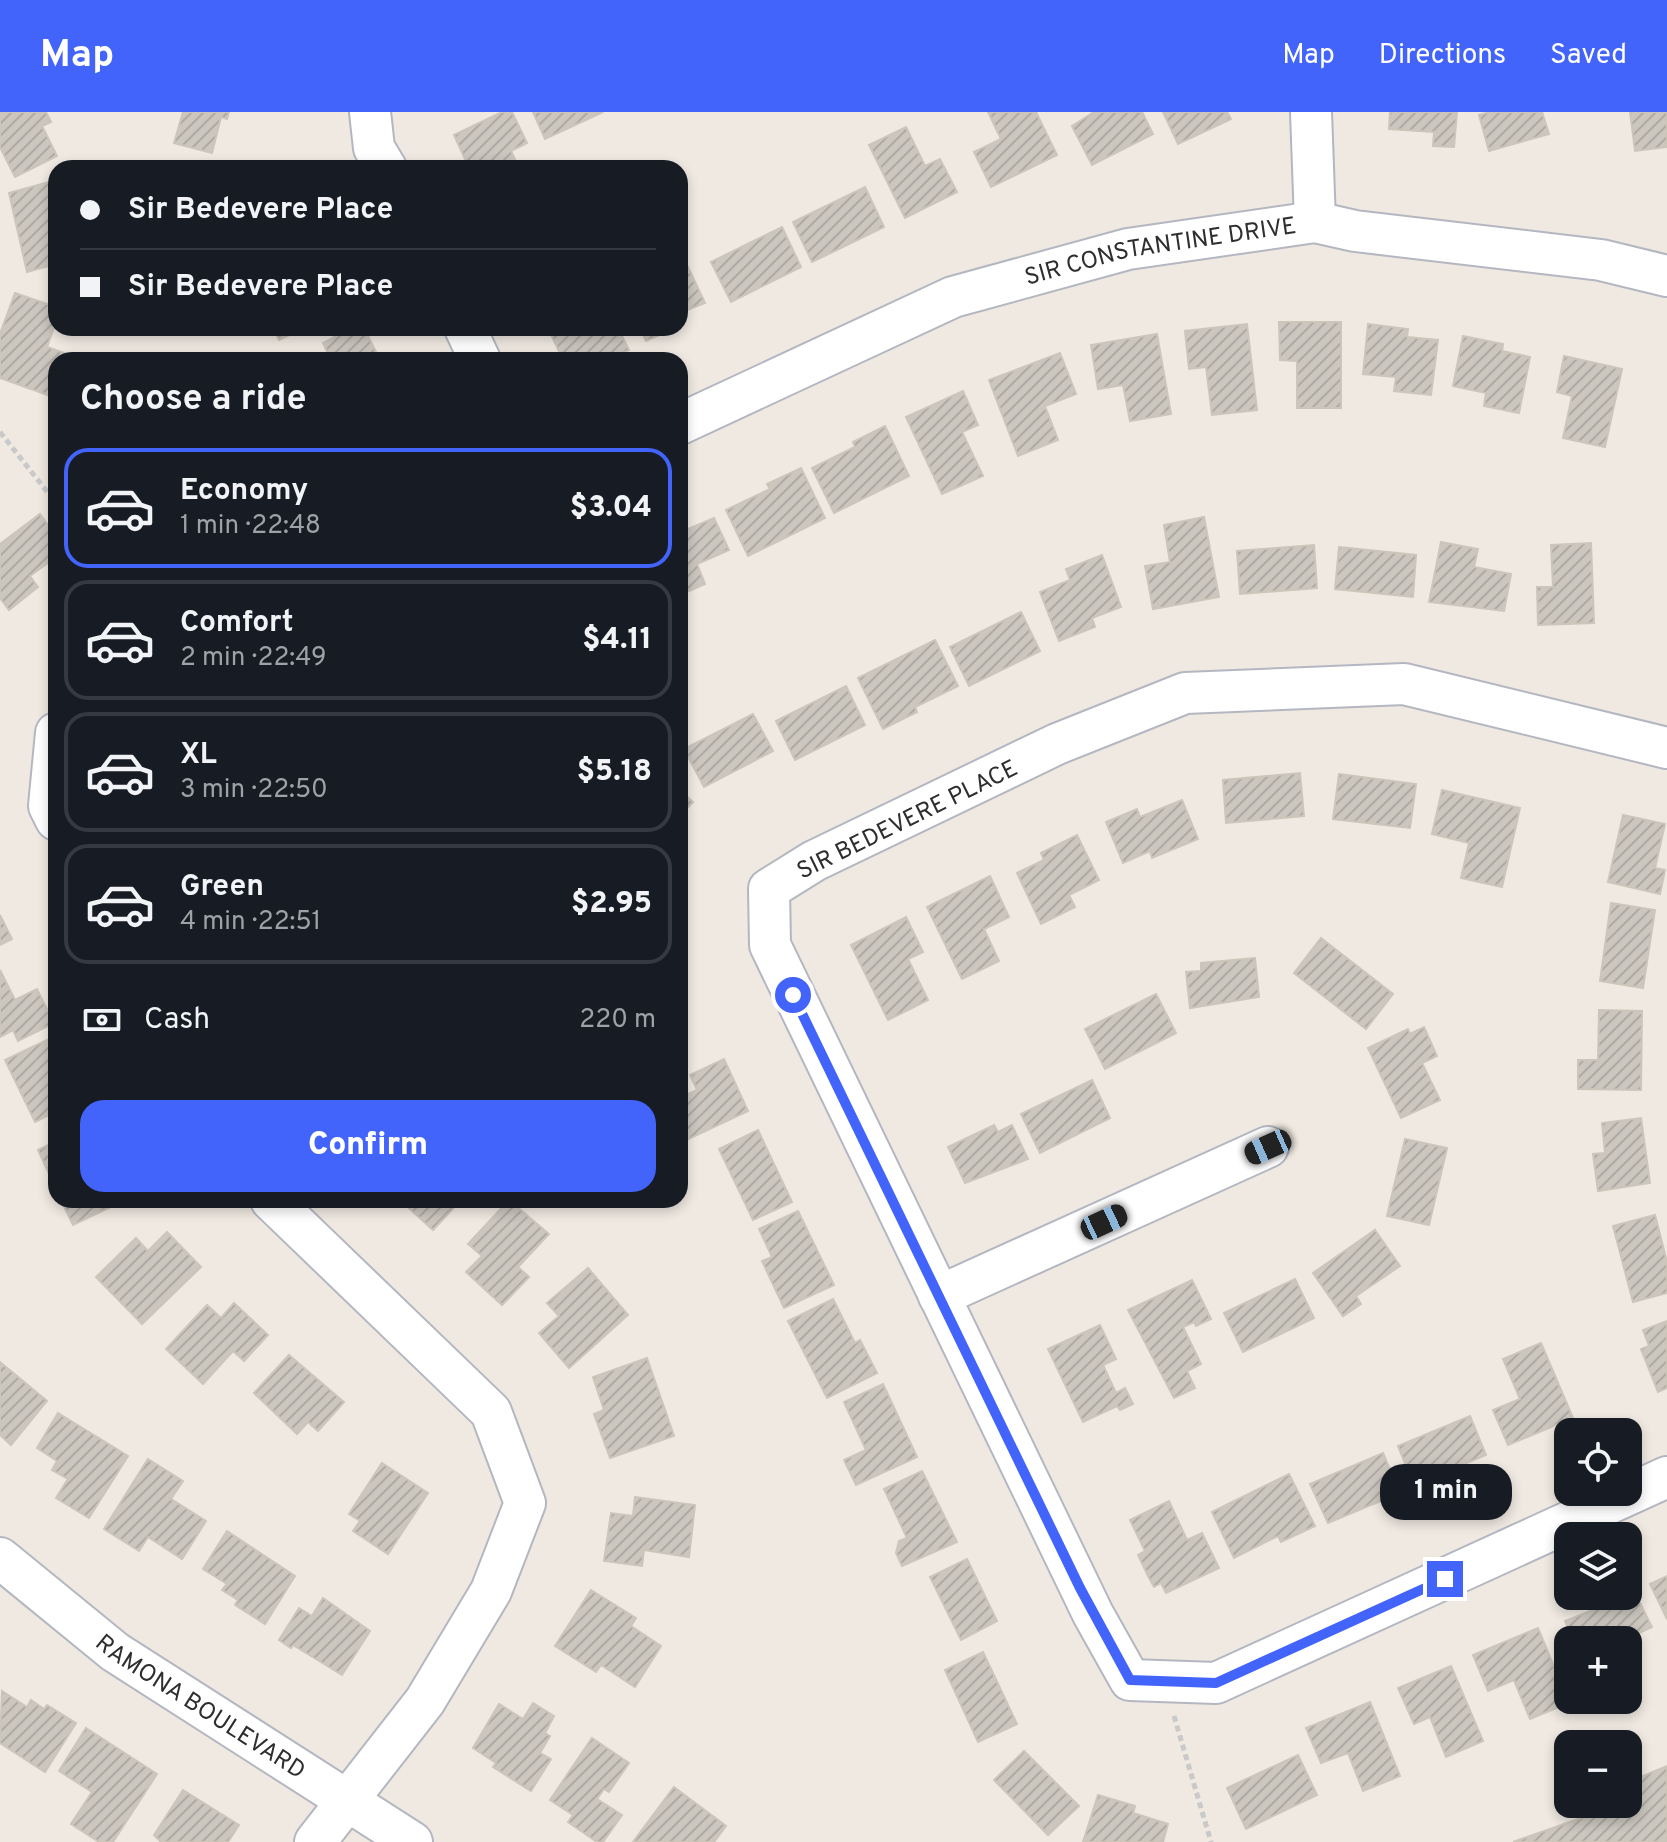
<!DOCTYPE html>
<html lang="en">
<head>
<meta charset="utf-8">
<style>
  :root { --surface:#171b24; --page:#242831; --text:#f1f3f6; --muted:#9ea1a6; --line:#363941; --accent:#4264fb }
  body { margin:0; font-family:Overpass,sans-serif; background:var(--page); color:var(--text); height:100vh; display:flex; flex-direction:column; font-size:30px; white-space:nowrap }
  * { box-sizing:border-box; margin:0 }
  p { font-size:26px; color:var(--muted) }
  .icon { flex:none; width:44px; height:44px; fill:none; stroke:currentColor; stroke-width:2; stroke-linecap:round; stroke-linejoin:round }
  .map { position:relative; flex:1; overflow:hidden }
  .side { position:absolute; left:48px; top:240px; width:640px; height:856px; display:flex; flex-direction:column; background:var(--surface); border-radius:24px; box-shadow:0 4px 12px #0003 }
  .side>* { flex:none }
  .hud { position:absolute; left:48px; top:48px; width:640px; height:176px; border-radius:24px; box-shadow:0 4px 12px #0003; display:grid; align-content:center; height:176px; padding:0 32px; background:var(--surface) }
  .controls { position:absolute; left:1554px; top:1306px; display:grid; gap:16px }
  .controls a { display:grid; place-items:center; width:88px; height:88px; border-radius:16px; background:var(--surface); box-shadow:0 4px 12px #0003; font-size:40px }
  .end { position:absolute; width:36px; height:36px; margin:-18px; border:10px solid #4264fb; background:#fff; box-shadow:0 0 0 4px #fff }
  .from { border-radius:50% }
  .bubble { position:absolute; height:56px; border-radius:24px; background:var(--surface); box-shadow:0 4px 12px #0003; font-size:26px; font-weight:800; line-height:56px; text-align:center }
  .car { position:absolute; width:24px; height:48px; margin:-24px -12px; border-radius:10px; box-shadow:0 0 6px 2px #0007; background:linear-gradient(#222 24%,#8ab4d8 0 40%,#222 0 76%,#8ab4d8 0 86%,#222 0) }
  .hud b { display:flex; align-items:center; gap:28px; height:76px; font-size:30px }
  .hud b+b { border-top:2px solid var(--line) }
  .hud i { width:20px; height:20px; background:var(--text) }
  ul { padding:0; list-style:none }
  li { display:flex; align-items:center; gap:24px; height:120px; margin:0 16px 12px; padding:0 16px; border:4px solid var(--line); border-radius:24px }
  li div { flex:1 }
  li b { display:block; font-size:30px }
  li em { font-style:normal; font-weight:800 }
  li.selected { border-color:var(--accent) }
  li>.icon { width:72px; height:72px; stroke-width:1.5 }
  h2 { padding:0 32px; font-size:36px; line-height:96px }
  .pay { display:flex; align-items:center; gap:20px; height:88px; padding:0 32px; font-size:30px }
  .pay p { margin-inline-start:auto }
  .cta { display:flex; gap:16px; margin-top:auto; padding:16px 32px }
  .cta a { flex:1; height:92px; border-radius:24px; background:var(--accent); color:#fff; font-size:32px; font-weight:800; line-height:92px; text-align:center }
  header { display:flex; align-items:center; gap:48px; box-sizing:border-box; height:112px; padding:0 40px; background:var(--accent); color:#fff }
  header strong { font-size:38px }
  nav { display:flex; gap:44px; margin-inline-start:auto; font-size:28px }
  .map>svg:first-child { display:block }
</style>
</head>
<body>
<header>
<strong>Map</strong>
<nav><a>Map</a><a>Directions</a><a>Saved</a></nav>
</header>
<div class="map">
<svg width="1667" height="1730" viewBox="0 0 1667 1730">
  <defs>
    <pattern id="building-hatch" width="6" height="6" patternUnits="userSpaceOnUse" patternTransform="scale(2)"><rect width="6" height="6" fill="#cbc7bf"/><path d="M-1 1l2-2M0 6l6-6M5 7l2-2" fill="none" stroke="#afaba4"/></pattern>
  </defs>
  <rect width="100%" height="100%" fill="#efe9e1"/>
  <!-- building -->
  <g fill="url(#building-hatch)" stroke="#cbc5ba" stroke-width="2">
    <path d="M0 0H46L51 10 42 14 57 44 15 65 0 35Z"/>
    <path d="M183 0H229L227 7 221 5 212 41 174 31Z"/>
    <path d="M502 0H512L527 31 511 39 519 56H469L454 23Z"/>
    <path d="M533 0H603L545 27Z"/>
    <path d="M988 0H1036L1057 43 991 75 974 40 1001 27Z"/>
    <path d="M1094 0H1142L1153 22 1092 53 1072 14Z"/>
    <path d="M1163 0H1227L1231 7 1178 32Z"/>
    <path d="M1390 0H1457L1454 35 1433 34 1434 20 1389 17Z"/>
    <path d="M1490 0H1542L1549 22 1489 39 1479 3Z"/>
    <path d="M1630 0H1667V35L1635 39Z"/>
    <path d="M906 15 925 54 940 47 957 80 905 106 869 33Z"/>
    <path d="M56 68V152L27 160 9 81Z"/>
    <path d="M865 75 884 115 812 150 793 110Z"/>
    <path d="M782 115 801 155 731 190 711 150Z"/>
    <path d="M680 138 705 191 680 201Z"/>
    <path d="M15 181 56 195V210L47 235 84 248H56V286L0 266V222Z"/>
    <path d="M1279 210H1341V296H1297V249L1280 248Z"/>
    <path d="M1247 212 1257 298 1212 303 1206 255 1189 257 1185 219Z"/>
    <path d="M1368 212 1408 217 1407 225 1438 228 1431 283 1394 279 1396 265 1363 262Z"/>
    <path d="M273 216H304L279 228Z"/>
    <path d="M352 216H364L380 248H331L323 231Z"/>
    <path d="M548 216H618L629 238 608 248H563Z"/>
    <path d="M640 216H675L646 229Z"/>
    <path d="M1157 222 1171 302 1130 309 1123 273 1098 277 1091 233Z"/>
    <path d="M1463 224 1503 232 1502 239 1530 245 1519 301 1484 294 1486 281 1453 274Z"/>
    <path d="M1060 241 1076 282 1045 294 1058 328 1018 344 989 268Z"/>
    <path d="M1564 244 1622 257 1605 335 1563 326 1572 284 1557 280Z"/>
    <path d="M963 279 978 313 962 320 983 364 942 382 906 305Z"/>
    <path d="M885 314 909 364 834 401 812 356 855 335 853 330Z"/>
    <path d="M801 356 825 406 748 444 726 398 770 377 767 372Z"/>
    <path d="M40 402 56 424V445L30 464 38 475 9 498 0 486V432Z"/>
    <path d="M1204 405 1219 485 1153 497 1145 454 1170 450 1164 413Z"/>
    <path d="M714 406 729 438 697 452 705 472 680 483V417L681 420Z"/>
    <path d="M1441 430 1478 437 1474 455 1511 462 1504 499 1429 490Z"/>
    <path d="M1591 431 1594 511 1538 513 1537 475H1553L1551 433Z"/>
    <path d="M1314 433 1317 476 1240 482 1237 439Z"/>
    <path d="M1339 435 1416 443 1413 485 1335 477Z"/>
    <path d="M1102 443 1121 495 1092 506 1095 515 1059 529 1040 480 1070 468 1066 457Z"/>
    <path d="M1021 500 1040 539 969 574 950 535Z"/>
    <path d="M935 528 958 574 915 595 917 600 883 617 858 566Z"/>
    <path d="M846 574 865 613 795 648 776 609Z"/>
    <path d="M753 602 773 639 704 675 684 637Z"/>
    <path d="M1300 661 1304 704 1226 711 1223 668Z"/>
    <path d="M1339 662 1416 672 1410 716 1333 707Z"/>
    <path d="M680 678 693 690 680 704Z"/>
    <path d="M1442 678 1520 696 1502 775 1461 766 1469 731 1432 722Z"/>
    <path d="M1182 688 1198 727 1152 746 1150 739 1123 751 1106 710 1137 697 1140 705Z"/>
    <path d="M1623 703 1665 712 1655 756 1665 758 1660 782 1608 770Z"/>
    <path d="M1077 723 1099 768 1069 783 1075 795 1041 812 1017 761 1044 748 1041 741Z"/>
    <path d="M990 764 1009 805 984 817 999 849 962 867 927 795Z"/>
    <path d="M1611 791 1655 798 1643 876 1600 869Z"/>
    <path d="M0 803 12 827 0 833Z"/>
    <path d="M906 805 923 840 908 847 928 888 888 908 851 833Z"/>
    <path d="M1321 826 1393 882 1366 917 1294 861Z"/>
    <path d="M1255 846 1259 885 1190 896 1186 860 1201 859V851Z"/>
    <path d="M0 858 15 888 37 877 54 911 18 929 13 918 0 925Z"/>
    <path d="M1156 882 1176 921 1105 957 1085 917Z"/>
    <path d="M1599 898 1642 899 1641 978 1578 977V948H1598Z"/>
    <path d="M1424 915 1437 944 1422 951 1440 988 1401 1006 1368 936 1408 917 1410 922Z"/>
    <path d="M53 925 56 1008 53 1001 35 1010 5 948Z"/>
    <path d="M724 947 748 999 680 1031V986L697 978 690 963Z"/>
    <path d="M1092 968 1110 1006 1040 1041 1021 1002Z"/>
    <path d="M1641 1006 1650 1071 1598 1079 1593 1042 1605 1041 1602 1011Z"/>
    <path d="M994 1013 998 1020 1012 1013 1028 1047 965 1071 948 1035Z"/>
    <path d="M758 1018 792 1090 753 1108 719 1037Z"/>
    <path d="M1405 1027 1447 1036 1429 1113 1387 1104Z"/>
    <path d="M56 1029V1077L38 1038Z"/>
    <path d="M61 1088H125L73 1113Z"/>
    <path d="M400 1088H461L433 1118Z"/>
    <path d="M509 1088 549 1122 518 1155 529 1165 502 1193 466 1160 482 1144 468 1132Z"/>
    <path d="M798 1099 834 1173 784 1196 762 1149 772 1145 759 1117Z"/>
    <path d="M1655 1103 1667 1150V1181L1633 1190 1613 1114Z"/>
    <path d="M1375 1118 1400 1154 1356 1184 1361 1192 1343 1204 1313 1161Z"/>
    <path d="M167 1120 201 1155 142 1212 96 1165 136 1126 148 1139Z"/>
    <path d="M588 1156 628 1203 569 1256 539 1221 559 1204 547 1191Z"/>
    <path d="M1295 1167 1314 1206 1243 1240 1224 1201Z"/>
    <path d="M1192 1168 1211 1207 1196 1214 1194 1210 1183 1215 1201 1252 1187 1259 1195 1276 1174 1286 1128 1198Z"/>
    <path d="M833 1187 855 1231 860 1228 877 1261 827 1286 788 1209Z"/>
    <path d="M234 1191 268 1223 244 1249 233 1239 203 1272 166 1237 207 1193 221 1206Z"/>
    <path d="M1667 1209V1276L1658 1280 1641 1237 1649 1234 1643 1218Z"/>
    <path d="M1100 1213 1116 1247 1103 1253 1116 1281 1125 1276 1133 1292 1120 1298 1117 1294 1083 1310 1048 1237Z"/>
    <path d="M1541 1231 1573 1306 1508 1333 1493 1298 1520 1287 1503 1247Z"/>
    <path d="M289 1243 344 1290 318 1319 308 1310 297 1322 254 1281Z"/>
    <path d="M647 1246 674 1324 610 1346 594 1302 604 1298 593 1265Z"/>
    <path d="M0 1250 47 1289 11 1333 0 1323Z"/>
    <path d="M883 1272 917 1345 856 1373 844 1348 866 1338 844 1290Z"/>
    <path d="M58 1301 128 1344 89 1406 56 1386 68 1367 52 1358 57 1349 37 1336Z"/>
    <path d="M1470 1304 1486 1343 1414 1373 1398 1334Z"/>
    <path d="M1383 1341 1400 1381 1328 1411 1310 1372Z"/>
    <path d="M148 1347 183 1369 171 1387 206 1409 182 1447 148 1425 139 1439 104 1417Z"/>
    <path d="M382 1351 428 1381 388 1442 353 1419 360 1409 349 1402Z"/>
    <path d="M922 1359 957 1430 902 1454 896 1441 899 1429 907 1426 884 1377Z"/>
    <path d="M1289 1362 1315 1414 1281 1430 1278 1424 1234 1446 1212 1400Z"/>
    <path d="M635 1385 695 1393 689 1445 644 1438 642 1454 604 1449 611 1401 633 1404Z"/>
    <path d="M1169 1389 1187 1428 1202 1421 1219 1456 1166 1481 1161 1471 1154 1475 1148 1464 1138 1443 1145 1439 1130 1408Z"/>
    <path d="M227 1419 295 1464 265 1512 235 1493 238 1488 222 1478 227 1472 203 1457Z"/>
    <path d="M967 1447 997 1509 961 1528 930 1465Z"/>
    <path d="M1667 1464V1507L1650 1472Z"/>
    <path d="M591 1478 636 1506 631 1514 661 1534 635 1575 601 1553 596 1560 555 1534Z"/>
    <path d="M1635 1481 1652 1515 1624 1528H1574L1565 1509Z"/>
    <path d="M323 1486 370 1519 342 1563 293 1533 291 1536 279 1528 299 1496 312 1504Z"/>
    <path d="M1538 1516 1569 1591 1530 1607 1514 1568 1488 1579 1473 1543Z"/>
    <path d="M983 1540 1017 1612 978 1630 945 1558Z"/>
    <path d="M1451 1554 1483 1629 1446 1645 1430 1605 1414 1612 1398 1576Z"/>
    <path d="M2 1579 27 1595 31 1588 44 1597 47 1593 76 1611 45 1660 0 1631Z"/>
    <path d="M1370 1590 1400 1664 1363 1679 1348 1641 1321 1651 1306 1616Z"/>
    <path d="M533 1591 554 1604 545 1621 550 1624 540 1641 551 1647 531 1679 493 1655 496 1651 473 1636 499 1592 523 1607Z"/>
    <path d="M86 1616 157 1662 113 1730H99L71 1712 92 1680 59 1659Z"/>
    <path d="M592 1626 629 1651 609 1680 604 1677 597 1687 622 1703 603 1730H597L568 1710 573 1703 550 1688Z"/>
    <path d="M1024 1639 1079 1694 1048 1723 994 1668Z"/>
    <path d="M1298 1643 1317 1683 1246 1717 1227 1676Z"/>
    <path d="M1667 1654V1730H1513L1581 1706 1577 1692H1628V1670Z"/>
    <path d="M674 1675 726 1714 714 1730H633Z"/>
    <path d="M183 1678 239 1713 228 1730H161L154 1723Z"/>
    <path d="M1098 1683 1135 1694 1133 1701 1168 1712 1163 1730H1083Z"/>
  </g>
  <g fill="none" stroke-linecap="round" stroke-linejoin="round">
    <!-- street casing -->
    <g stroke="#b4b7c1" stroke-width="44">
      <g id="street">
        <path d="M370 0 374 36 386 56"/>
        <path d="M1311 0 1315 110"/>
        <path d="M465 216 480 248"/>
        <path id="s1" d="M680 312 953 185 1128 137 1315 110 1355 119 1601 148 1667 164"/>
        <path d="M56 621 49 694 56 708"/>
        <path d="M1667 636 1404 572 1185 581 1057 632 814 749 769 777 770 833 1093 1502 1130 1568 1216 1571 1667 1365"/>
        <path d="M271 1088 491 1300 525 1391 491 1479 425 1589 315 1730"/>
        <path d="M939 1184 1268 1035"/>
        <path id="s2" d="M0 1446 115 1540 412 1730"/>
      </g>
    </g>
    <!-- path -->
    <g stroke="#c9c9c9" stroke-width="5" stroke-dasharray="6 4" stroke-linecap="butt">
      <path d="M0 320 56 391"/>
      <path d="M1174 1604 1211 1730"/>
    </g>
    <!-- street -->
    <use href="#street" stroke="#fff" stroke-width="40"/>
  </g>
  <g fill="none" stroke-linecap="round" stroke-linejoin="round">
    <!-- route -->
    <path stroke="#4264fb" stroke-width="10" d="M793 883 1080 1476 1130 1568 1216 1571 1445 1467"/>
  </g>
  <g text-anchor="middle" stroke-width="8" stroke-linejoin="round" paint-order="stroke">
    <!-- street labels -->
    <g font-size="24" fill="#2e2e2e" stroke="#fff">
      <text dy="8" stroke="none"><textPath href="#s1" startOffset="514">SIR CONSTANTINE DRIVE</textPath></text>
      <text transform="translate(907 707) rotate(-26)" y="8">SIR BEDEVERE PLACE</text>
      <text dy="8" stroke="none"><textPath href="#s2" startOffset="250">RAMONA BOULEVARD</textPath></text>
    </g>
  </g>
</svg>
<div class="controls">
<a><svg class="icon" aria-label="locate" viewBox="0 0 24 24"><circle cx="12" cy="12" r="6"/><path d="M12 2v4M12 18v4M2 12h4M18 12h4"/></svg></a>
<a><svg class="icon" aria-label="layers" viewBox="0 0 24 24"><path d="M12 4l9 5-9 5-9-5zM3 14l9 5 9-5"/></svg></a>
<a>+</a>
<a>−</a>
</div>
<i class="end from" style="left:793px;top:883px"></i>
<i class="end" style="left:1445px;top:1467px"></i>
<div class="bubble" style="left:1380px;top:1352px;width:132px">1 min</div>
<i class="car" style="left:1268px;top:1035px;rotate:246deg"></i>
<i class="car" style="left:1104px;top:1110px;rotate:65deg"></i>
<div class="hud">
<b><i class="from"></i>Sir Bedevere Place</b>
<b><i></i>Sir Bedevere Place</b>
</div>
<section class="side">
<h2>Choose a ride</h2>
<ul>
<li class="selected"><svg class="icon" aria-label="car" viewBox="0 0 24 24"><path d="M5 17H2v-5l4-1 3-4h7l3 4 3 1v5h-3M9 17h6M6 11h13"/><circle cx="7" cy="17" r="2"/><circle cx="17" cy="17" r="2"/></svg><div><b>Economy</b><p>1 min · 22:48</p></div><em>$3.04</em></li>
<li><svg class="icon" aria-label="car" viewBox="0 0 24 24"><path d="M5 17H2v-5l4-1 3-4h7l3 4 3 1v5h-3M9 17h6M6 11h13"/><circle cx="7" cy="17" r="2"/><circle cx="17" cy="17" r="2"/></svg><div><b>Comfort</b><p>2 min · 22:49</p></div><em>$4.11</em></li>
<li><svg class="icon" aria-label="car" viewBox="0 0 24 24"><path d="M5 17H2v-5l4-1 3-4h7l3 4 3 1v5h-3M9 17h6M6 11h13"/><circle cx="7" cy="17" r="2"/><circle cx="17" cy="17" r="2"/></svg><div><b>XL</b><p>3 min · 22:50</p></div><em>$5.18</em></li>
<li><svg class="icon" aria-label="car" viewBox="0 0 24 24"><path d="M5 17H2v-5l4-1 3-4h7l3 4 3 1v5h-3M9 17h6M6 11h13"/><circle cx="7" cy="17" r="2"/><circle cx="17" cy="17" r="2"/></svg><div><b>Green</b><p>4 min · 22:51</p></div><em>$2.95</em></li>
</ul>
<div class="pay"><svg class="icon" aria-label="cash" viewBox="0 0 24 24"><path d="M3 7h18v10H3z"/><circle cx="12" cy="12" r="2"/></svg>Cash<p>220 m</p></div>
<div class="cta"><a>Confirm</a></div>
</section>
</div>
</body>
</html>
